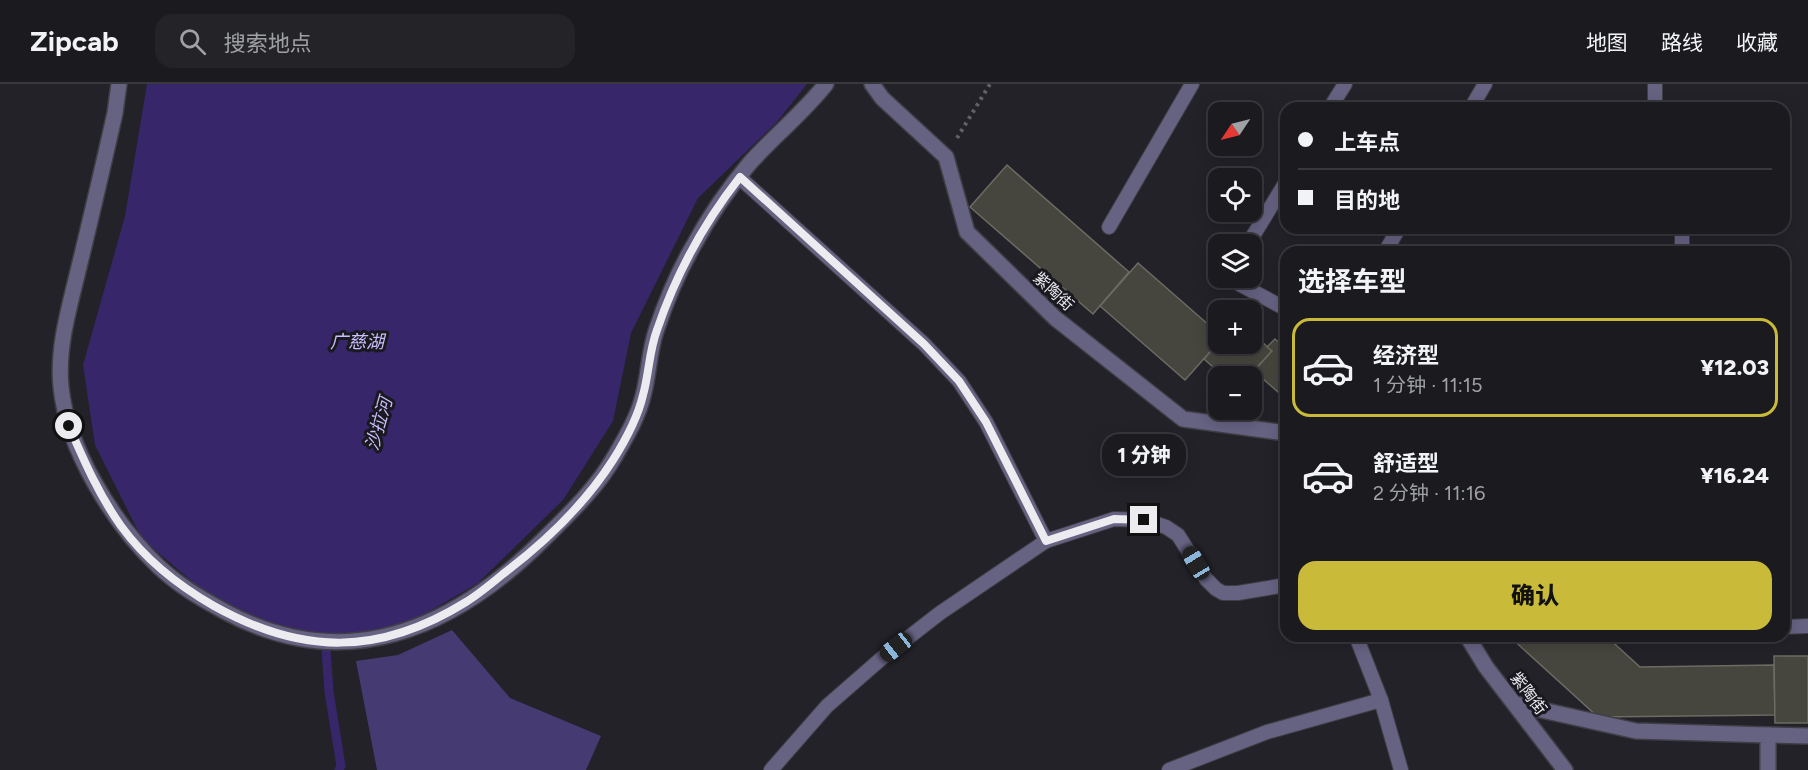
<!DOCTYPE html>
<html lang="zh">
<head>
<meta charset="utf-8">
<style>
  :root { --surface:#1a1a1f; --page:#232328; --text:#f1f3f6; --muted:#9fa1a4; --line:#38383d; --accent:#c9ba3a }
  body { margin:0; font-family:Figtree,"Noto Sans SC",sans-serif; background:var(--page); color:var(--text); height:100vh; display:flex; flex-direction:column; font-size:22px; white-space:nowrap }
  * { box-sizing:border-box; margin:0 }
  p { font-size:20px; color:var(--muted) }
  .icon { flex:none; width:33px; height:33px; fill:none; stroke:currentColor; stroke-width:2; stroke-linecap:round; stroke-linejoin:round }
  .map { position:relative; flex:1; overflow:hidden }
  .panel { position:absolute; left:1280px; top:162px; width:510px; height:396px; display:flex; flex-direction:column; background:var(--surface); border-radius:18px; box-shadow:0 3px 15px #0003,0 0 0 2px var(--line) }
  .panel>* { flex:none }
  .guide { position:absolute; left:1280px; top:18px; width:510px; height:132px; border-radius:18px; box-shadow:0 3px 15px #0003,0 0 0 2px var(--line); display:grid; align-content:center; height:132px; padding:0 18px; background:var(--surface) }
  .needle { width:39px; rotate:235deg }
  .controls { position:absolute; left:1208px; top:18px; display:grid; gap:12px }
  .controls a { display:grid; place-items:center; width:54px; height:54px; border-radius:12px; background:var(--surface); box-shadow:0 3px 15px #0003,0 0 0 2px var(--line); font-size:30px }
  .end { position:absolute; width:27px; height:27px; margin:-14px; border:8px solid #ecebf0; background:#111; box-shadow:0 0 0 3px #111 }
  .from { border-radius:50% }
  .bubble { position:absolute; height:42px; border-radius:18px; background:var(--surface); box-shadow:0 3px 15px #0003,0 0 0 2px var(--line); font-size:20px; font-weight:800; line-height:42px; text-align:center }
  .car { position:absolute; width:18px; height:36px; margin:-18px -9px; border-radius:8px; box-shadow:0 0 4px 2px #0007; background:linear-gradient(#222 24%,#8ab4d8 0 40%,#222 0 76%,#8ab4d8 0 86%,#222 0) }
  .guide b { display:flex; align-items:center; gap:21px; height:57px; font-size:22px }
  .guide b+b { border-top:2px solid var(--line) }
  .guide i { width:15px; height:15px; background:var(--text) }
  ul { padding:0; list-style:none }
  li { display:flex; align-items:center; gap:18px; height:99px; margin:0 12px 9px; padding:0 6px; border:3px solid transparent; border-radius:18px }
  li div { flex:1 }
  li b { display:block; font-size:22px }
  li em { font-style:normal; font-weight:800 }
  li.selected { border-color:var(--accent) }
  li>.icon { width:54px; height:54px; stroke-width:1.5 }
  h2 { padding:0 18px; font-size:27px; line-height:72px }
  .primary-button { display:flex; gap:12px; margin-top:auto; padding:12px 18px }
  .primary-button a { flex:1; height:69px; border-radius:18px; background:var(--accent); color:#111; font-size:24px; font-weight:800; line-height:69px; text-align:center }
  header { display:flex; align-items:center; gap:36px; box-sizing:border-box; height:84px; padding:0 30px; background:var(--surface); border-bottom:2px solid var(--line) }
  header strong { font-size:28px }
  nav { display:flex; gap:33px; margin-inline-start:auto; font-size:21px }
  .search { width:420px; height:54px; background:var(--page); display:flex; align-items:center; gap:15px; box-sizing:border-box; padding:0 21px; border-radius:18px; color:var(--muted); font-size:22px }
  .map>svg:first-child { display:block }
</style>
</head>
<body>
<header>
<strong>Zipcab</strong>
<div class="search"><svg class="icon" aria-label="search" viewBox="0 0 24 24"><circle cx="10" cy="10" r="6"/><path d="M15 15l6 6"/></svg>搜索地点</div>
<nav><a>地图</a><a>路线</a><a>收藏</a></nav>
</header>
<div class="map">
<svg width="1808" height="686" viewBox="0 0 1808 686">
  <rect width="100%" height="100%" fill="#232229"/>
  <!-- green -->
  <path fill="#463a73" d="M452 546 510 614 601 652 586 686H377L356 577 398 571Z"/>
  <!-- water -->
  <path fill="#38266a" d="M147 0H807L776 39 698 114 631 249 613 337 563 416 478 499 425 530 356 559 288 547 222 523 142 455 95 361 83 281 125 132Z"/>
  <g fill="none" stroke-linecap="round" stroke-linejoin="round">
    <!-- stream -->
    <path stroke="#38266a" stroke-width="9" d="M325 552 329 608 341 682 339 686"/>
  </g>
  <!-- building -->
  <g fill="#47463e" stroke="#6c6c63" stroke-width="1.5">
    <path d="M1007 81 1129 188 1093 230 970 123Z"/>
    <path d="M1138 179 1218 249V259L1185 296 1100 222Z"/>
    <path d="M1251 248 1272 267 1249 292H1223L1204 275 1218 259 1251 260Z"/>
    <path d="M1275 255 1286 264V315L1254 287 1272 267 1267 263Z"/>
    <path d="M1509 552H1606L1640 583 1774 581 1775 631 1598 633Z"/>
    <path d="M1774 572H1808V639H1775Z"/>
  </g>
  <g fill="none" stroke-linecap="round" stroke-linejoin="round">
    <!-- lane casing -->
    <g stroke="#3f3e45" stroke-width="16">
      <g id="lane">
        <path d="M1330 24 1345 0"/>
        <path d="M1471 24 1485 0"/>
        <path d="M1655 24V0"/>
        <path d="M739 93 924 260 959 297 986 338 1046 457"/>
        <path d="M1109 143 1192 0"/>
        <path d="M1682 144V168"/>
        <path d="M1248 160 1286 98"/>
        <path d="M1385 168 1399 144"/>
        <path d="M1228 194 1286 225"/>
        <path d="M1784 543 1808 542"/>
        <path d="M1356 552 1381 616 1401 686"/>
        <path d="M771 686 827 622 882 574 940 529 1046 457 1114 435 1145 436 1166 443 1178 451 1206 495 1216 505 1223 509H1238L1286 501"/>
        <path d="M1169 686 1267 648 1381 616"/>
      </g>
    </g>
    <!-- street casing -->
    <g stroke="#3f3e45" stroke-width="18">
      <g id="street">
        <path d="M119 0 115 29C103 82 91 134 78 187 69 225 57 264 61 303 67 365 114 440 158 482 178 501 200 514 224 527 345 593 453 545 543 456 569 430 597 404 615 372 626 353 638 333 643 312 649 290 649 268 656 247 666 217 679 186 695 159 710 131 729 104 749 80 774 52 803 29 826 0"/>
        <path d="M872 0 882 14 946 73 967 148 1055 234 1183 335 1286 349"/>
        <path d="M1467 552 1486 583 1565 686"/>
        <path d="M1515 620 1636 647 1768 651V686"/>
        <path d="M1768 651 1808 652"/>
      </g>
    </g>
    <!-- path -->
    <path stroke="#626168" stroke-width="4" stroke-dasharray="3 4.5" stroke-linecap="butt" d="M957 54 990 0"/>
    <!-- lane -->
    <use href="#lane" stroke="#666282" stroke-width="14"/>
    <!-- street -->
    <use href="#street" stroke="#666282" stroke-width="15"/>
  </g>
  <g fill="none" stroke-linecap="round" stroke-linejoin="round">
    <!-- route -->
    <path stroke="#ecebf0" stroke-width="8" d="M69 342C84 377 99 411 121 442 145 475 179 502 214 522 302 571 379 572 466 518 479 510 491 500 503 490 544 459 585 420 613 376 625 357 638 333 643 311 649 290 649 267 657 246 676 190 703 140 740 93L924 260 959 297 986 338 1046 457 1114 435 1144 436"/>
  </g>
  <g text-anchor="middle" stroke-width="6" stroke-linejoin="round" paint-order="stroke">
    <!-- street labels -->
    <g font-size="16" fill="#ecebf0" stroke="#1a1920">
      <text transform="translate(1054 207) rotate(43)" y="6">紫陶街</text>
      <text transform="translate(1529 609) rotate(53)" y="6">紫陶街</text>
    </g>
    <!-- water labels -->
    <g font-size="18" font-style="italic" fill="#c8bffd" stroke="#1a1920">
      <text x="357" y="264">广慈湖</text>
      <text transform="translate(379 340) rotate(-74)" y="6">沙拉河</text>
    </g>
  </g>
</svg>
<div class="controls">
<a><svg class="needle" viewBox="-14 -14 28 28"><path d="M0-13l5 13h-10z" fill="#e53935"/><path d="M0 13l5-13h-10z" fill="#9fa1a4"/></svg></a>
<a><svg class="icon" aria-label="locate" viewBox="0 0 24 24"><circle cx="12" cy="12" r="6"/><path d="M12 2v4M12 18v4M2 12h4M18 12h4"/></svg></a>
<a><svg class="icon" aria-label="layers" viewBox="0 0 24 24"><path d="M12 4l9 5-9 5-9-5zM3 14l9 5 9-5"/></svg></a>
<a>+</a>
<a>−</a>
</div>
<i class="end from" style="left:69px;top:342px"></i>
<i class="end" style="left:1144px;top:436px"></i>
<div class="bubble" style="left:1102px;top:350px;width:84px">1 分钟</div>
<i class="car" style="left:1196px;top:479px;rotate:329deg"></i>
<i class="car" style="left:896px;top:563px;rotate:232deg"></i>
<div class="guide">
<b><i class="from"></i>上车点</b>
<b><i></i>目的地</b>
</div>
<section class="panel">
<h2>选择车型</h2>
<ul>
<li class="selected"><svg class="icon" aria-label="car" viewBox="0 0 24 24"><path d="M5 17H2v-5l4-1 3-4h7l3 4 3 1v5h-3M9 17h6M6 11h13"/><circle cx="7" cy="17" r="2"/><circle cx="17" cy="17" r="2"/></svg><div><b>经济型</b><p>1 分钟 · 11:15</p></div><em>¥12.03</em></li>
<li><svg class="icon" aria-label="car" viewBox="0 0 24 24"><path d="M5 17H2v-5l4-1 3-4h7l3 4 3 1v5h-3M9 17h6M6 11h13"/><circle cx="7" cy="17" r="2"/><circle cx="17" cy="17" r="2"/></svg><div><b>舒适型</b><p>2 分钟 · 11:16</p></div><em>¥16.24</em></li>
</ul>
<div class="primary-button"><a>确认</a></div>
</section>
</div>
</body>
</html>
